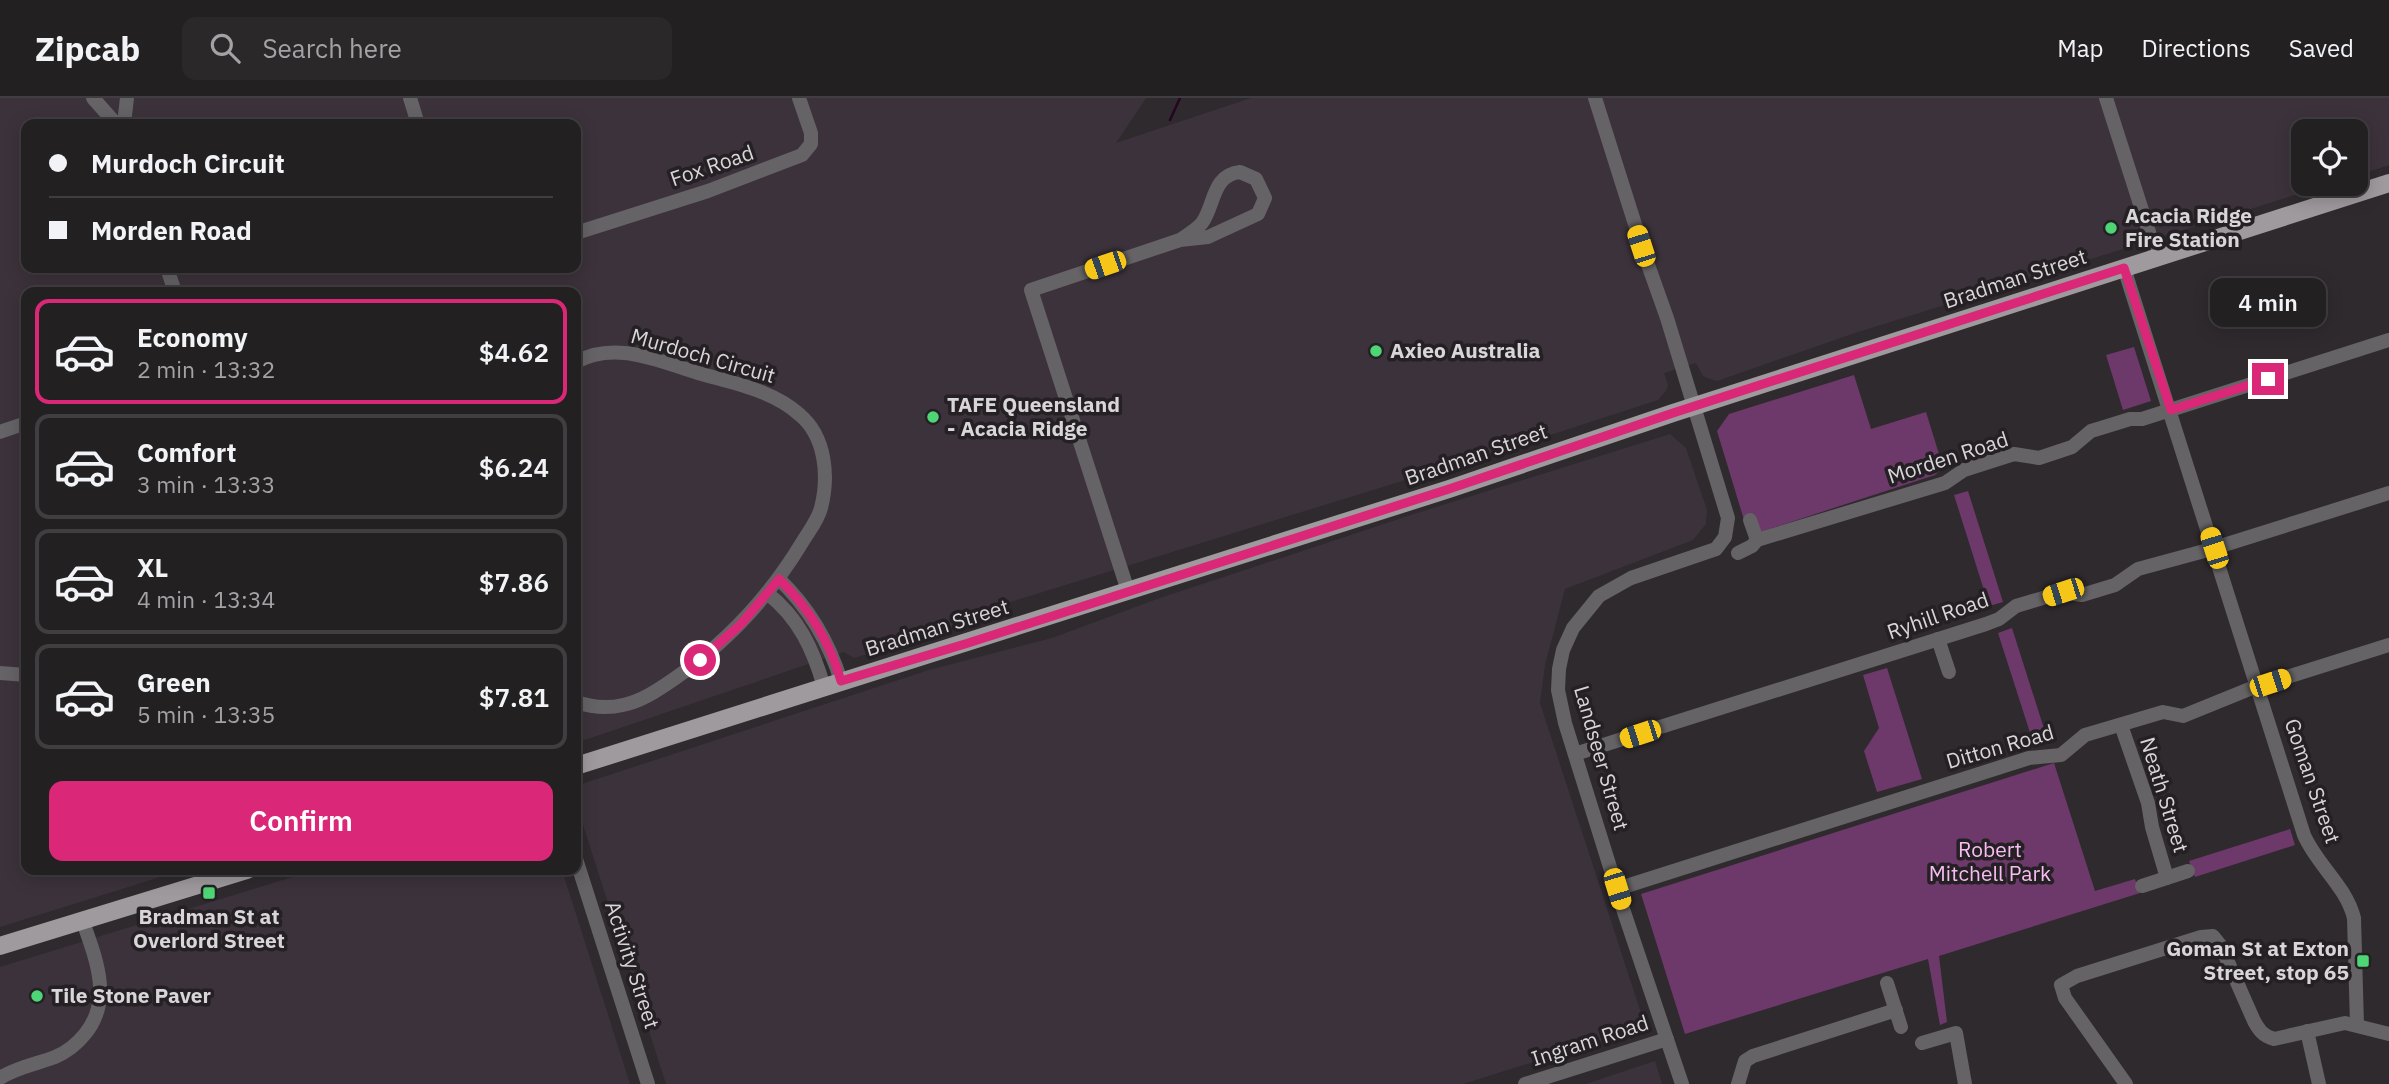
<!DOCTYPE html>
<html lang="en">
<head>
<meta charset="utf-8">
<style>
  :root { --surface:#232022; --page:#2b282a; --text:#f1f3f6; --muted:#a3a3a5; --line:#403e40; --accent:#db2777 }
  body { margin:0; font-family:"IBM Plex Sans",sans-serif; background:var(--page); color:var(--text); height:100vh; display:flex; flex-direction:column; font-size:26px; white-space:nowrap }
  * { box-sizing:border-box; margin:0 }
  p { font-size:23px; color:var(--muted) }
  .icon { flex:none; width:38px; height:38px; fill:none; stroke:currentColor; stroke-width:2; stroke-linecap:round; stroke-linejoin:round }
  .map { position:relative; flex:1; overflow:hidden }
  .drawer { position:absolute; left:21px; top:189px; width:560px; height:588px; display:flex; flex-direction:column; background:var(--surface); border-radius:14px; box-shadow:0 4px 18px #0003,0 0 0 2px var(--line) }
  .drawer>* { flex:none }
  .hud { position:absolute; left:21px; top:21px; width:560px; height:154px; border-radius:14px; box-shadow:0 4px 18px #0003,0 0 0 2px var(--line); display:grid; align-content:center; height:154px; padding:0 28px; background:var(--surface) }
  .controls { position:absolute; left:2291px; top:21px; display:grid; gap:14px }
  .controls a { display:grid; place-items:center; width:77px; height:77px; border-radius:14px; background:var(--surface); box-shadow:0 4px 18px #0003,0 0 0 2px var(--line); font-size:35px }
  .end { position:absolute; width:32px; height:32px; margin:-16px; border:9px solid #db2777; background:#fff; box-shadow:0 0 0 4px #fff }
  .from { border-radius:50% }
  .bubble { position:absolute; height:49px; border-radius:14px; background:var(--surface); box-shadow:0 4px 18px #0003,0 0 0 2px var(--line); font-size:23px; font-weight:600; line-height:49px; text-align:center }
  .car { position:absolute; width:21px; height:42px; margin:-21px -10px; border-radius:9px; box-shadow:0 0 5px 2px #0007; background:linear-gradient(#f5c518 24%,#345 0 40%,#f5c518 0 76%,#345 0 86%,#f5c518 0) }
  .hud b { display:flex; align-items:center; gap:24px; height:66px; font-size:26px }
  .hud b+b { border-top:2px solid var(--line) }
  .hud i { width:18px; height:18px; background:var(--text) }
  ul { padding:12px 0 0; list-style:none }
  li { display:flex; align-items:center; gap:21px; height:105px; margin:0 14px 10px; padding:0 14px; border:4px solid var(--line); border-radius:14px }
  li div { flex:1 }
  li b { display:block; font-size:26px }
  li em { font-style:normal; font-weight:600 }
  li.current { border-color:var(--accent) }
  li>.icon { width:63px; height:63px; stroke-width:1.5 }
  .action { display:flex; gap:14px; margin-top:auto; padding:14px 28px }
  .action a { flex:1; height:80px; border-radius:14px; background:var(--accent); color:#fff; font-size:28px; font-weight:600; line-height:80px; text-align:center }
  header { display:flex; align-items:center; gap:42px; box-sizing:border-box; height:98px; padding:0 35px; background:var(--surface); border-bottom:2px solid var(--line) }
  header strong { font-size:33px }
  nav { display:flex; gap:38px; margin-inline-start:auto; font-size:24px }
  .search { width:490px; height:63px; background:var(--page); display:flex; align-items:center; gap:18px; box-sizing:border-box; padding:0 24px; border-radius:14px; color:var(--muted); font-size:26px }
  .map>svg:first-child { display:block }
</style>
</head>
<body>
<header>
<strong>Zipcab</strong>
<div class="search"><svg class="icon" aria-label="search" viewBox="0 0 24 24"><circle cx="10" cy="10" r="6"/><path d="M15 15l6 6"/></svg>Search here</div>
<nav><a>Map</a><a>Directions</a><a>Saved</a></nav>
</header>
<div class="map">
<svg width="2389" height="986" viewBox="0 0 2389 986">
  <rect width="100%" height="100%" fill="#2f2a2e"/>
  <!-- built -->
  <g fill="#3c323b" fill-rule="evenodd">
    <path d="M0 0H1146L1116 45 1251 0H2389V67L2356 78V33H2303V86H2330L1852 236 1723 281 1717 283 1707 280 1703 278 1696 265 1664 275 1668 287 1666 293 1658 302 1535 342 978 514 976 524 854 560 844 554 576 645V194H26V772H183L0 829ZM26 26H576V170H26Z"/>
    <path d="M1670 336 1686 350 1707 412 1706 426 1693 442 1565 491 1545 567 1540 605 1641 915 1640 926 1633 933 1463 986H666L576 705 577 690 585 685 929 572 1052 540 1157 501 1414 416Z"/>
    <path d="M315 772H562L630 986H0V869Z"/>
    <path d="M1655 963 1662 986H1586Z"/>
  </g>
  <!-- green -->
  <g fill="#6d396a">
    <path d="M2134 249 2151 303 2123 312 2106 257Z"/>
    <path d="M1854 277 1871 331 1926 314 1943 369 1935 377 1760 434 1748 435 1717 333 1729 316Z"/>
    <path d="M1968 393 2003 504 1989 508 1954 397Z"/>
    <path d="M2012 530 2047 640 2033 644 1998 535Z"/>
    <path d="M1887 570 1922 681 1877 694 1864 653 1879 630 1863 577Z"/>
    <path d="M2054 665 2095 793 2135 781 2140 795 1939 858 1947 924 1940 927 1928 861 1685 936 1641 796Z"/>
    <path d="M2290 731 2295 747 2195 779 2189 763Z"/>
  </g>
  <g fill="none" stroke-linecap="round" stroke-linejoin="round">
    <!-- stream -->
    <path stroke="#260424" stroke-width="2.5" d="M1170 22 1180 0"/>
    <!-- minor -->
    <g stroke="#656365" stroke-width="14">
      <path d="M93 0 116 26"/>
      <path d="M410 0 418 26"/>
      <path d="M1595 0 1646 161 1667 220 1728 420 1725 439 1716 451 1631 480 1599 498 1573 530 1563 552 1559 571 1558 592 1565 625 1624 814 1682 986"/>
      <path d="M2106 0 2157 159"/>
      <path d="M124 26 127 0"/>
      <path d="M576 135 708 93 802 57 811 46V35L799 0"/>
      <path d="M167 170 175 194"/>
      <path d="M466 170H467"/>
      <path d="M2124 170 2304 737C2317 767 2346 788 2354 820L2357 927"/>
      <path d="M576 264C615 242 659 263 698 275 732 285 773 292 800 317 826 339 829 379 821 410 818 422 809 433 803 443 770 498 727 544 674 581 658 592 642 603 623 607 606 611 591 609 576 604"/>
      <path d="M0 334 26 325"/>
      <path d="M1750 422 1757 442"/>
      <path d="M1738 455 1752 448 1757 442 1945 385 1964 372 2014 356 2039 360 2072 349 2091 333 2101 330 2130 321H2142L2389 242"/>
      <path d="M779 481C808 509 829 544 841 583"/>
      <path d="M1128 493 1031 192 1180 142 1208 139 1258 116 1265 100 1256 81 1240 74C1212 77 1215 107 1202 125 1196 132 1187 137 1180 142"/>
      <path d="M767 495C799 520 813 551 824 589"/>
      <path d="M1938 541 1949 574"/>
      <path d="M0 575 26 577"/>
      <path d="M2121 627 2148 705 2152 729 2167 780"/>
      <path d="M1575 656 1986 526 1999 521 2016 508 2063 494 2082 497 2115 487 2138 471 2208 452 2389 395"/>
      <path d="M576 761 648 986"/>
      <path d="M2142 788 2188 773"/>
      <path d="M1617 791 2029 660 2061 657 2085 637 2163 614 2183 618 2252 590 2389 547"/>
      <path d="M1887 885 1901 929"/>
      <path d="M2307 933 2319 986"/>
      <path d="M1922 945 1956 935 1965 986"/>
      <path d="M0 980C17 969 37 966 55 959 67 954 77 946 85 936 113 902 96 861 83 824"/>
      <path d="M1525 986 1667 941"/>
      <path d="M1738 986 1745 963 1753 958 1896 912"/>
      <path d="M2126 986 2065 900 2061 887 2077 878 2201 839 2213 838 2221 848 2254 923C2259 932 2263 938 2274 941L2345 925 2389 936"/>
    </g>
    <!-- major -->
    <g stroke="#9f9a9e" stroke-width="18">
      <path d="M576 668 1449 391 1673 315 2389 85"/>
      <path d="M0 848 247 772"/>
    </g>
  </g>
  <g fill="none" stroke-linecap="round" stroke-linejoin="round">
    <!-- route -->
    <path stroke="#db2777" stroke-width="9" d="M700 562 740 527 779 481C808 509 830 544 841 583L965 546 1449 391 1673 315 2124 170 2171 312 2268 281"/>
  </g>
  <!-- markers -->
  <g fill="#4ed676" stroke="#252024" stroke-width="2.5">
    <circle cx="2111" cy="130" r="7"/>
    <circle cx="1376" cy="253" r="7"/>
    <circle cx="933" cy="319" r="7"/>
    <rect x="202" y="788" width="14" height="14" rx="3.5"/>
    <rect x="2356" y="856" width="14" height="14" rx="3.5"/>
    <circle cx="37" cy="898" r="7"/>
  </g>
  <g text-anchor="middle" stroke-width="7" stroke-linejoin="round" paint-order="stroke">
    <!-- street labels -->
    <g font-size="21" fill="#d9d6d9" stroke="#252024">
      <text transform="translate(712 68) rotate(-19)" y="7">Fox Road</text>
      <text transform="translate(2015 181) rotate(-18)" y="7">Bradman Street</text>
      <text transform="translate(703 258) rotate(16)" y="7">Murdoch Circuit</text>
      <text transform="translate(1476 357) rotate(-19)" y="7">Bradman Street</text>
      <text transform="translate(1948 360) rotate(-18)" y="7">Morden Road</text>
      <text transform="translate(1938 518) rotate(-19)" y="7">Ryhill Road</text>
      <text transform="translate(937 530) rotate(-17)" y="7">Bradman Street</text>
      <text transform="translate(2000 649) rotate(-16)" y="7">Ditton Road</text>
      <text transform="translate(1601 660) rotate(74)" y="7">Landseer Street</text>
      <text transform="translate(2312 683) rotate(71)" y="7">Goman Street</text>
      <text transform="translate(2164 697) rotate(73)" y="7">Neath Street</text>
      <text transform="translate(632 867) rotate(72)" y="7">Activity Street</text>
      <text transform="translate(1590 943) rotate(-18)" y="7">Ingram Road</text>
    </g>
    <!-- poi labels -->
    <g font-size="21" font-weight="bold" fill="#d9d6d9" stroke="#252024" text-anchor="start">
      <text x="2125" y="125">Acacia Ridge<tspan x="2125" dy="24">Fire Station</tspan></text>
      <text x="1390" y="260">Axieo Australia</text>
      <text x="947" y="314">TAFE Queensland<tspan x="947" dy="24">- Acacia Ridge</tspan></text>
      <text x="209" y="826" text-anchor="middle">Bradman St at<tspan x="209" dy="24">Overlord Street</tspan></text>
      <text x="2349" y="858" text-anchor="end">Goman St at Exton<tspan x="2349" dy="24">Street, stop 65</tspan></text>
      <text x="51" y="905">Tile Stone Paver</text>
    </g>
    <!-- park labels -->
    <g font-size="21" fill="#f7bdf1" stroke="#252024">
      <text x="1990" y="759">Robert<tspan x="1990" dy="24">Mitchell Park</tspan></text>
    </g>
  </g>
</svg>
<div class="controls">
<a><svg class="icon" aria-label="locate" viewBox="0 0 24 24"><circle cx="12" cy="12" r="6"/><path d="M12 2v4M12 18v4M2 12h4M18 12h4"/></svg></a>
</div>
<i class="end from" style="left:700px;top:562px"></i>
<i class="end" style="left:2268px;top:281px"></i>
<div class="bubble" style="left:2210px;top:180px;width:116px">4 min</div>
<i class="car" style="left:1641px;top:148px;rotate:342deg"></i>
<i class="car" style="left:1105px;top:167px;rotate:251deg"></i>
<i class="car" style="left:2214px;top:450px;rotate:342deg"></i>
<i class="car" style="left:2063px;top:494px;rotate:252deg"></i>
<i class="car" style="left:2270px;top:585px;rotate:72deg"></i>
<i class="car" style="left:1640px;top:636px;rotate:252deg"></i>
<i class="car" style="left:1617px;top:791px;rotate:163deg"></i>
<div class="hud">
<b><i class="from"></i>Murdoch Circuit</b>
<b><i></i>Morden Road</b>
</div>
<section class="drawer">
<ul>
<li class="current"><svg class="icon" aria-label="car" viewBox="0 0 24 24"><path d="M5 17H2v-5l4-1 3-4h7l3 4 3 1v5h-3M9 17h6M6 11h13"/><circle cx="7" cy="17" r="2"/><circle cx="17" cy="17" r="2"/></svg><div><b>Economy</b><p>2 min · 13:32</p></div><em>$4.62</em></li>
<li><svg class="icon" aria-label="car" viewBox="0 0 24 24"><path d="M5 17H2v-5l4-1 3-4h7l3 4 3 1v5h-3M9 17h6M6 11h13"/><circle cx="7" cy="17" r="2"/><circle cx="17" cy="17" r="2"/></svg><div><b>Comfort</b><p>3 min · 13:33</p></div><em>$6.24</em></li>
<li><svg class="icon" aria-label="car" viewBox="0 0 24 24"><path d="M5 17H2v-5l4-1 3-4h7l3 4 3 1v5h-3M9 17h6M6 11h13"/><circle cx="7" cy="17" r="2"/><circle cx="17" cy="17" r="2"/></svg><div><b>XL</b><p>4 min · 13:34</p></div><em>$7.86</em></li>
<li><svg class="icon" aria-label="car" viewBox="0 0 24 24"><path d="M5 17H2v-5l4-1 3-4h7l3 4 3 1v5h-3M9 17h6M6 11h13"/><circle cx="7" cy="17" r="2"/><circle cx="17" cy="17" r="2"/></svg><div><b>Green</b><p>5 min · 13:35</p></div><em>$7.81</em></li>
</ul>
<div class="action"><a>Confirm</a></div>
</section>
</div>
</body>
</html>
